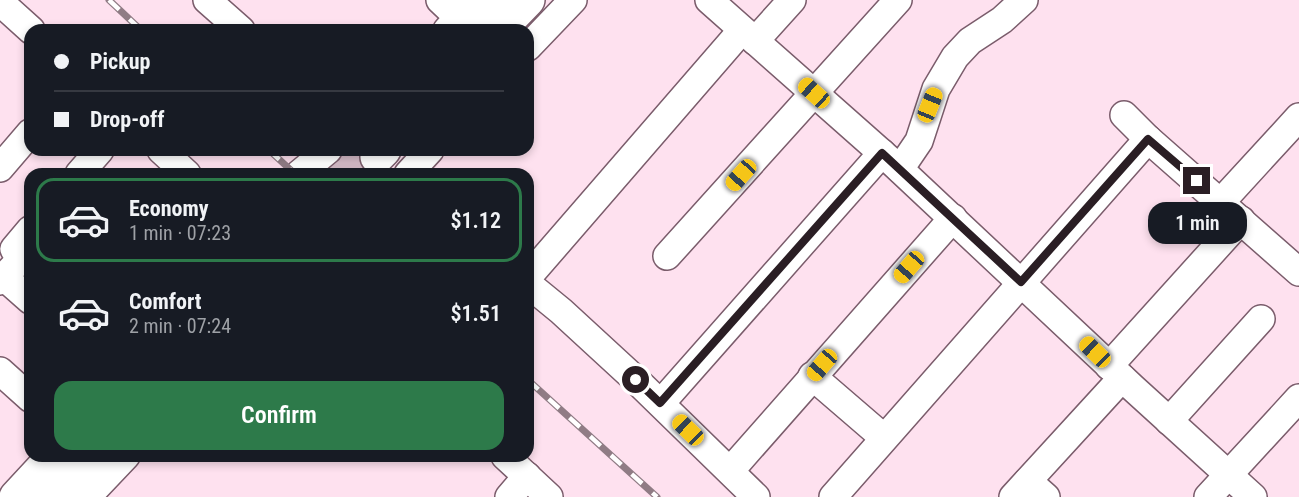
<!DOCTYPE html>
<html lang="en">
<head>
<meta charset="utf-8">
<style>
  :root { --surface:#171b24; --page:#242831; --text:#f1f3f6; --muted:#9ea1a6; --line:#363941; --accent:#2d7a4a }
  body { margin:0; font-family:"Roboto Condensed",sans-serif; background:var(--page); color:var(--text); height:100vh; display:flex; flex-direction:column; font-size:22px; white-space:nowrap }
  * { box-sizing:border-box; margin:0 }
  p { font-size:20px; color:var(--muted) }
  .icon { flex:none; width:33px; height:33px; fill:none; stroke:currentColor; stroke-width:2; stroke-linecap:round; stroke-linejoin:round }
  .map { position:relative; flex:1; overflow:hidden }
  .side { position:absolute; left:24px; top:168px; width:510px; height:294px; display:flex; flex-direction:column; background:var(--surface); border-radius:18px; box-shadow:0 3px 9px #0003 }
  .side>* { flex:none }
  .hud { position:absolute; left:24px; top:24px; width:510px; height:132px; border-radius:18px; box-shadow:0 3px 9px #0003; display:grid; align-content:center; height:132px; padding:0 30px; background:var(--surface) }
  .end { position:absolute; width:27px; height:27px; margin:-14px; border:8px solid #2a1e24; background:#fff; box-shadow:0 0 0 3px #fff }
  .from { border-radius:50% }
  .bubble { position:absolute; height:42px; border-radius:18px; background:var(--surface); box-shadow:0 3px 9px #0003; font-size:20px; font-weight:600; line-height:42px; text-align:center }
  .car { position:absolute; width:18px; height:36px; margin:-18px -9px; border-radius:8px; box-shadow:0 0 4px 2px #0007; background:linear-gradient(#f5c518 24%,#345 0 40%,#f5c518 0 76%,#345 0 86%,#f5c518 0) }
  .hud b { display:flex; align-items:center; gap:21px; height:57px; font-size:22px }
  .hud b+b { border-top:2px solid var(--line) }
  .hud i { width:15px; height:15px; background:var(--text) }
  ul { padding:10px 0 0; list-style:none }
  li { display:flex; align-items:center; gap:18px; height:84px; margin:0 12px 9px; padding:0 18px; border:3px solid transparent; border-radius:18px }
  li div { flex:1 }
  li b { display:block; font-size:22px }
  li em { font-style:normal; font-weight:600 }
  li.on { border-color:var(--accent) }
  li>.icon { width:54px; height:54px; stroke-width:1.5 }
  .button { display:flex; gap:12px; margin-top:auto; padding:12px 30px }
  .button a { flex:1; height:69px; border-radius:18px; background:var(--accent); color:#fff; font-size:24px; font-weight:600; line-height:69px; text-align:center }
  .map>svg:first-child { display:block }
</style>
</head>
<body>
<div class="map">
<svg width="1299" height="497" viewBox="0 0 1299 497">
  <rect width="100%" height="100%" fill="#fee1ef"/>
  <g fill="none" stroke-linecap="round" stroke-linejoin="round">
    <!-- highway-tunnel -->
    <g stroke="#d4bac6" stroke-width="33" stroke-dasharray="33 16" stroke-linecap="butt">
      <path d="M326 174 351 150"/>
      <path d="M360 174 377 157"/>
    </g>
    <!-- minor casing -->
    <g stroke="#7a5c6b" stroke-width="30">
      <g id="minor">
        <path d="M207 0 241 30"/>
        <path d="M440 0 459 18"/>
        <path d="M709 0 892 162 1133 388 1253 497"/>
        <path d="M0 2 31 30"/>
        <path d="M447 30 475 0"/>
        <path d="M755 41 792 0"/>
        <path d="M528 47 573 0"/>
        <path d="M1124 115 1148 139 1299 272"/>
        <path d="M161 150 187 174"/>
        <path d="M0 168 30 133"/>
        <path d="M900 169 919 141 936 89 955 57 970 41 1002 20 1024 0"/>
        <path d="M79 174 100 150"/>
        <path d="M299 174 328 150"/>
        <path d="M408 174 430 150"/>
        <path d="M1221 202 1299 117"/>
        <path d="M667 256 898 0"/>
        <path d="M4 277 30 300"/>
        <path d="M528 277 742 30"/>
        <path d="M0 281 20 260 14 249 30 230"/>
        <path d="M528 284 561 311 636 380 756 497"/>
        <path d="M1109 366 1241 220"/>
        <path d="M0 371 30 398"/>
        <path d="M812 376 884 438"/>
        <path d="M661 403 882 153"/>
        <path d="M1169 421 1261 319"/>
        <path d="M505 456 549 497"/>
        <path d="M730 471 953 218"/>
        <path d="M1028 481 1046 497"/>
        <path d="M87 497 126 456"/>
        <path d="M509 497 527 476"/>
        <path d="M833 497 1148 139"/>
        <path d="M1013 497 1122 378"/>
        <path d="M1208 497 1299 398"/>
      </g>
    </g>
    <!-- highway casing -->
    <g stroke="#7a5c6b" stroke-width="36">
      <g id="highway">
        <path d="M468 30 497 0"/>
        <path d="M499 30 528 0"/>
        <path d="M377 157 384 150"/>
        <path d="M16 497 54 456"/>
        <path d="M53 497 91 456"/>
      </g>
    </g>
    <!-- minor -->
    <use href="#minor" stroke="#fff" stroke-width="27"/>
    <!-- highway -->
    <use href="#highway" stroke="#fff" stroke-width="33"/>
    <!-- rail casing -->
    <g stroke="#907c85" stroke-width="7">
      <g id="rail">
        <path d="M109 0 141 30"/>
        <path d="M269 150 295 174"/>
        <path d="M528 380 657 497"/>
      </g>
    </g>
    <!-- rail -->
    <use href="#rail" stroke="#fff" stroke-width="4.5" stroke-dasharray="14" stroke-linecap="butt"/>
  </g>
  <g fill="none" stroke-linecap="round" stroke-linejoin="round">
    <!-- route -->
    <path stroke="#2a1e24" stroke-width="8" d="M636 380 660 403 882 153 1021 282 1148 139 1197 181"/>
  </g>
</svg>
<i class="end from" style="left:636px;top:380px"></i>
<i class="end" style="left:1197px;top:181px"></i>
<div class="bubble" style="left:1148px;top:202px;width:99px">1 min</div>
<i class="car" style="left:814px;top:93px;rotate:312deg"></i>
<i class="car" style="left:930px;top:105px;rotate:22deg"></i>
<i class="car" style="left:741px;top:175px;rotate:222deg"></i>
<i class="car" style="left:909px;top:267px;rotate:221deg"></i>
<i class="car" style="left:1095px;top:352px;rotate:314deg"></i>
<i class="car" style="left:822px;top:365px;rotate:221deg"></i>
<i class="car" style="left:688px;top:430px;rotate:314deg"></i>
<div class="hud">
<b><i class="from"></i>Pickup</b>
<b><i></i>Drop-off</b>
</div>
<section class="side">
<ul>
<li class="on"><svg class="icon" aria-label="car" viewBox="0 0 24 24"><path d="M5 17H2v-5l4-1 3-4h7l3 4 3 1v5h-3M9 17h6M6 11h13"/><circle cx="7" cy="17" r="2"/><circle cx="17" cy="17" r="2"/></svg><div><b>Economy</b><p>1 min · 07:23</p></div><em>$1.12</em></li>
<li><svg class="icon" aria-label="car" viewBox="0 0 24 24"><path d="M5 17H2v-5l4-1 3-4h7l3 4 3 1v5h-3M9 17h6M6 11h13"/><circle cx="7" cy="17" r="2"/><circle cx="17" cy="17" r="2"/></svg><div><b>Comfort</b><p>2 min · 07:24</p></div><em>$1.51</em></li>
</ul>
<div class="button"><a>Confirm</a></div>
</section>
</div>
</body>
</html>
